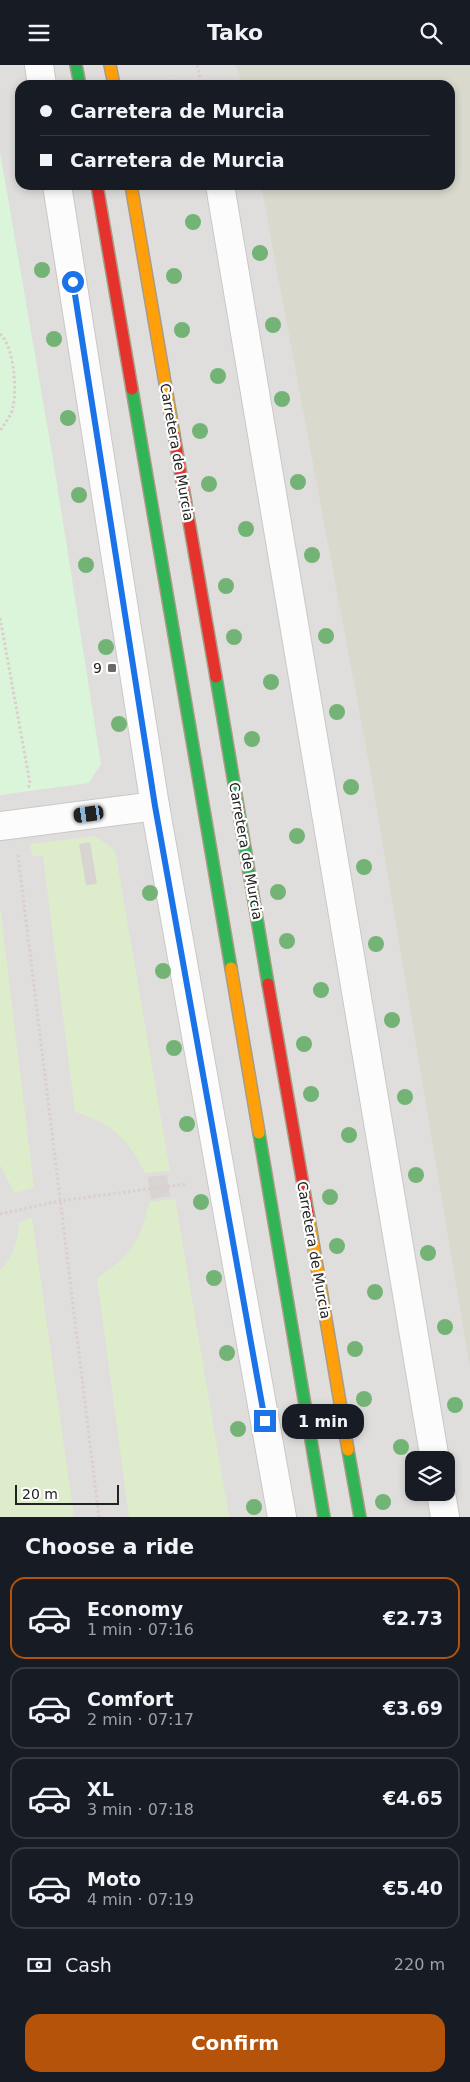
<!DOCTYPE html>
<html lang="en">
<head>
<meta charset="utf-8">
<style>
  :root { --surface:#171b24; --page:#242831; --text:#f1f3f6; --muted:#9ea1a6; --line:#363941; --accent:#b45309 }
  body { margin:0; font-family:"DejaVu Sans",sans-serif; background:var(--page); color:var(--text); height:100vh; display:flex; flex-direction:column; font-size:19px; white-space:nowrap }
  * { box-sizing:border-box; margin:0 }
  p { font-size:16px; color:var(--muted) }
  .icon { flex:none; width:28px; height:28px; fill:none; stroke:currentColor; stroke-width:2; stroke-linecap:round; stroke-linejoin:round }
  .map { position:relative; height:1452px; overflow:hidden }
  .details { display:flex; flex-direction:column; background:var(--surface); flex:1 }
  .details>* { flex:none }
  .banner { position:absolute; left:15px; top:15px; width:440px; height:110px; border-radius:15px; box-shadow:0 2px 8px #0003; display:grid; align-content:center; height:110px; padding:0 25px; background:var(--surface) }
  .fabs { position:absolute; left:405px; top:1386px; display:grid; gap:10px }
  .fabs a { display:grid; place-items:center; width:50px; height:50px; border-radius:10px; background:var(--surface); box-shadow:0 2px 8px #0003; font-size:25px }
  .scale { position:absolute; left:15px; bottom:12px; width:104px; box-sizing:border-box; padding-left:5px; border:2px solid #222; border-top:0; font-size:14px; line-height:18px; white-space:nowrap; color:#222; -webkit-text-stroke:4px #fff; paint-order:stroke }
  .end { position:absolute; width:22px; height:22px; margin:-11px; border:6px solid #1a73e8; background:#fff; box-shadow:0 0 0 2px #fff }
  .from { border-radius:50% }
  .bubble { position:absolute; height:35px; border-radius:15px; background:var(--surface); box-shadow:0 2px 8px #0003; font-size:16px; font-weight:700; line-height:35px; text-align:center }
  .car { position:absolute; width:15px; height:30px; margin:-15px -8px; border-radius:6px; box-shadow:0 0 4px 1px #0007; background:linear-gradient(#222 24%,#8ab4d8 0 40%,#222 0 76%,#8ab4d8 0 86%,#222 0) }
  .banner b { display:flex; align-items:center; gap:18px; height:48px; font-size:19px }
  .banner b+b { border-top:1px solid var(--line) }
  .banner i { width:12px; height:12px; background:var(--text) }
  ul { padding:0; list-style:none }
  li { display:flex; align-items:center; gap:15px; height:82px; margin:0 10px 8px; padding:0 15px; border:2px solid var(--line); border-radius:15px }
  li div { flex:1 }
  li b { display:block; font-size:19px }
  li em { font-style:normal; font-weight:700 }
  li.on { border-color:var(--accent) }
  li>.icon { width:45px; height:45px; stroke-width:1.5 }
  h2 { padding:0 25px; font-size:22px; line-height:60px }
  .pay { display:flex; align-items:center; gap:12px; height:55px; padding:0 25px; font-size:19px }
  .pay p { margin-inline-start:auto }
  .action { display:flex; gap:10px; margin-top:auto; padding:10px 25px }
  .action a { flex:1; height:58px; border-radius:15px; background:var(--accent); color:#fff; font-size:20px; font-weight:700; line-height:58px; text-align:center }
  header { display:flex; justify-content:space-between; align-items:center; height:65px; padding:0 25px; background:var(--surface); font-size:22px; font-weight:700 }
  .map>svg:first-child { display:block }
</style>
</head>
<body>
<header><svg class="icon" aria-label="menu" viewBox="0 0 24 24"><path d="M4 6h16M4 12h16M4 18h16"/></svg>Tako<svg class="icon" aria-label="search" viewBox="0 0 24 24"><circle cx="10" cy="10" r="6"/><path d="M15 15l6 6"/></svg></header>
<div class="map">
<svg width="470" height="1452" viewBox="0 0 470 1452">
  <rect width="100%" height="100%" fill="#f0eeeb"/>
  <!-- residential -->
  <path fill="#dfdedc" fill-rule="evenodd" d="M0 0H470V1452H0ZM20 20H450V120H20ZM414 1395H446V1428H414Z"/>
  <!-- construction -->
  <path fill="#d9d9cd" d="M236 0H470V1303L369 698 261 120H450V20H242Z"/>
  <!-- grass -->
  <g fill="#ddeccb">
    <path d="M95 771 115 785 170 1106 145 1108C129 1074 111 1058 75 1047L43 791H32L30 779Z"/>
    <path d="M0 841 34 1123 14 1128 0 1100Z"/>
    <path d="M175 1134 229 1452H129L97 1213C131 1190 140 1178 149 1137Z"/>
    <path d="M32 1153 74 1452H0V1205C13 1194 19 1173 19 1157Z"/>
  </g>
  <!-- park -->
  <path fill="#daf5da" d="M0 87 54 400 101 699 89 718 0 730Z"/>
  <!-- building -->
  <g fill="#d7d4d2">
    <path d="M90 777 97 819 86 820 79 779Z"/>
    <path d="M167 1110 170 1131 151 1134 148 1112Z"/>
  </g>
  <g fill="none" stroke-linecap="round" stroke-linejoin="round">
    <!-- street casing -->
    <g stroke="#c9c8c7" stroke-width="30">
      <g id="street">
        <path d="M39 0 42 20"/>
        <path d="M57 120 155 741 282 1452"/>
        <path d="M220 120 435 1395"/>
        <path d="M0 761 155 741"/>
        <path d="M441 1428 445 1452"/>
      </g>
    </g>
    <!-- fast casing -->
    <g stroke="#a79c86" stroke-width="14">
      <g id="fast">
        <path d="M76 0 80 20"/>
        <path d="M132 324 231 903"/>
        <path d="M216 612 268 919"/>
        <path d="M259 1068 324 1452"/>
        <path d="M348 1385 360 1452"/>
      </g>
    </g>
    <!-- slow casing -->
    <g stroke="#a79c86" stroke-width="14">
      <g id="slow">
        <path d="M110 0 114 20"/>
        <path d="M131 120 174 370"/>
        <path d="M231 903 259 1068"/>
        <path d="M309 1154 348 1385"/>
      </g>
    </g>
    <!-- jam casing -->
    <g stroke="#a79c86" stroke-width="14">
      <g id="jam">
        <path d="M97 120 132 324"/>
        <path d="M174 370 216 612"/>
        <path d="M268 919 309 1154"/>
      </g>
    </g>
    <!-- path -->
    <g stroke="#dccecd" stroke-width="3" stroke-dasharray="2.5 2.5" stroke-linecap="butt">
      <path d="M197 0 202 20"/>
      <path d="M146 20 173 16 177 20"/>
      <path d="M0 269C14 281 17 324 13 342 12 350 4 359 0 366"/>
      <path d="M0 553 30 718 28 724"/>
      <path d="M18 790 99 1452"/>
      <path d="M0 1149 59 1136 186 1119"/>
    </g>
    <!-- street -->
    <use href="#street" stroke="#fdfcfc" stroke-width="28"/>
    <!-- fast -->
    <use href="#fast" stroke="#30b455" stroke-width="11"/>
    <!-- slow -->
    <use href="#slow" stroke="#ff9f0a" stroke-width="11"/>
    <!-- jam -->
    <use href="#jam" stroke="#e5322d" stroke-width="11"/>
  </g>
  <!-- trees -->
  <g fill="#73b476">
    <circle cx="193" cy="157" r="8"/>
    <circle cx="260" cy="188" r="8"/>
    <circle cx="42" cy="205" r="8"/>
    <circle cx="174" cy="211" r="8"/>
    <circle cx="273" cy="260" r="8"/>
    <circle cx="182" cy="265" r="8"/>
    <circle cx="54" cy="274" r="8"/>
    <circle cx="218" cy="311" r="8"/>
    <circle cx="282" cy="334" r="8"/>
    <circle cx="68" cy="353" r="8"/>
    <circle cx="200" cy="366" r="8"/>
    <circle cx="298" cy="417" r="8"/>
    <circle cx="209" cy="419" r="8"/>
    <circle cx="79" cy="430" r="8"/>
    <circle cx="246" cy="464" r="8"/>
    <circle cx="312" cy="490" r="8"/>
    <circle cx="86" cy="500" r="8"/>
    <circle cx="226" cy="521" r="8"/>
    <circle cx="326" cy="571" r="8"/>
    <circle cx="234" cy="572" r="8"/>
    <circle cx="106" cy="582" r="8"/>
    <circle cx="271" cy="617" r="8"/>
    <circle cx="337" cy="647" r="8"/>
    <circle cx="119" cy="659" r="8"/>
    <circle cx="252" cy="674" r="8"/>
    <circle cx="351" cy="722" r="8"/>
    <circle cx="297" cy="771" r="8"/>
    <circle cx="364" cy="802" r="8"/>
    <circle cx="278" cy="827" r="8"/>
    <circle cx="150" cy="828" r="8"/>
    <circle cx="287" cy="876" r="8"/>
    <circle cx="376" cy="879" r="8"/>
    <circle cx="163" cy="906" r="8"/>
    <circle cx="321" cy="925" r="8"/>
    <circle cx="392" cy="955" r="8"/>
    <circle cx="304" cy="979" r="8"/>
    <circle cx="174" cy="983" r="8"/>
    <circle cx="311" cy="1029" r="8"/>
    <circle cx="405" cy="1032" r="8"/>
    <circle cx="187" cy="1059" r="8"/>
    <circle cx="349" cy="1070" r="8"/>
    <circle cx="416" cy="1110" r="8"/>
    <circle cx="330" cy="1132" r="8"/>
    <circle cx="201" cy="1137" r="8"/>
    <circle cx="337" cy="1181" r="8"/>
    <circle cx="428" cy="1188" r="8"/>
    <circle cx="214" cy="1213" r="8"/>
    <circle cx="375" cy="1227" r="8"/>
    <circle cx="445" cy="1262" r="8"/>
    <circle cx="355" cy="1284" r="8"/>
    <circle cx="227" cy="1288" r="8"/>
    <circle cx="364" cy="1334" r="8"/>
    <circle cx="455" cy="1340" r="8"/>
    <circle cx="238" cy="1364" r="8"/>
    <circle cx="401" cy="1382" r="8"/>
    <circle cx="383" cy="1437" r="8"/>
    <circle cx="254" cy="1442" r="8"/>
  </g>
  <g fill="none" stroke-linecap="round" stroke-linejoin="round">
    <!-- route -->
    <path stroke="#1a73e8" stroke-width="6" d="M73 217 155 741 265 1356"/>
  </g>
  <!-- markers -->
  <rect fill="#6a6968" stroke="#fff" stroke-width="2" x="107" y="598" width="10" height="10" rx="2.5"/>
  <g text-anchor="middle" stroke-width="4.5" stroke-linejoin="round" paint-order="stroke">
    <!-- street labels -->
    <g font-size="14" fill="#222" stroke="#fff">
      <text transform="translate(177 387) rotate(80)" y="5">Carretera de Murcia</text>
      <text transform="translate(246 786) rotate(80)" y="5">Carretera de Murcia</text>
      <text transform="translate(314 1185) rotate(80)" y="5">Carretera de Murcia</text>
    </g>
    <!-- poi labels -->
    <g font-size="14" fill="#222" stroke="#fff" text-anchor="end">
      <text x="102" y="608">9</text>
    </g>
  </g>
</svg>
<div class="fabs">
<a><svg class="icon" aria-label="layers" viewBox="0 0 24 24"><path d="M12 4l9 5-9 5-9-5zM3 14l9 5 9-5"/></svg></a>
</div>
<div class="scale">20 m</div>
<i class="end from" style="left:73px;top:217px"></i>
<i class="end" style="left:265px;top:1356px"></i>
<div class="bubble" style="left:282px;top:1339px;width:82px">1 min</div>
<i class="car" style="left:89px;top:749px;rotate:262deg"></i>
<div class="banner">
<b><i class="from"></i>Carretera de Murcia</b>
<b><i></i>Carretera de Murcia</b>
</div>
</div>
<section class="details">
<h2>Choose a ride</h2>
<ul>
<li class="on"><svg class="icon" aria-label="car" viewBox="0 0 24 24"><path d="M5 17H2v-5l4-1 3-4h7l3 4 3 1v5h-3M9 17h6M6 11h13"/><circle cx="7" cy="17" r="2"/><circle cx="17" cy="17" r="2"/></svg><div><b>Economy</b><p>1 min · 07:16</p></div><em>€2.73</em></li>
<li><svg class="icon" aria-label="car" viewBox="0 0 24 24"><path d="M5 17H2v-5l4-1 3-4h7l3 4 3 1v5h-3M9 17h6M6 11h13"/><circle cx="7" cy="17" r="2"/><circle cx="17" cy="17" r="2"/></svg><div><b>Comfort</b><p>2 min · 07:17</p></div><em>€3.69</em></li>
<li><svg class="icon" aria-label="car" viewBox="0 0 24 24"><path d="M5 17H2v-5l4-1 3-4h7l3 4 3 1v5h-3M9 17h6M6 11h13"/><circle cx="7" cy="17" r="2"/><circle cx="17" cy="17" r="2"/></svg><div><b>XL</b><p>3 min · 07:18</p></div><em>€4.65</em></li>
<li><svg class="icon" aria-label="car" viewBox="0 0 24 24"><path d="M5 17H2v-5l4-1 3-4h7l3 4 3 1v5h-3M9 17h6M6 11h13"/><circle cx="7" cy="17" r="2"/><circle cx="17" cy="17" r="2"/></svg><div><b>Moto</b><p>4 min · 07:19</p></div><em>€5.40</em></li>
</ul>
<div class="pay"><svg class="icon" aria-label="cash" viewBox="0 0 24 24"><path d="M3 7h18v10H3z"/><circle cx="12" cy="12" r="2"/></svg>Cash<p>220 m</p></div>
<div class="action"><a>Confirm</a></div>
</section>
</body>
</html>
